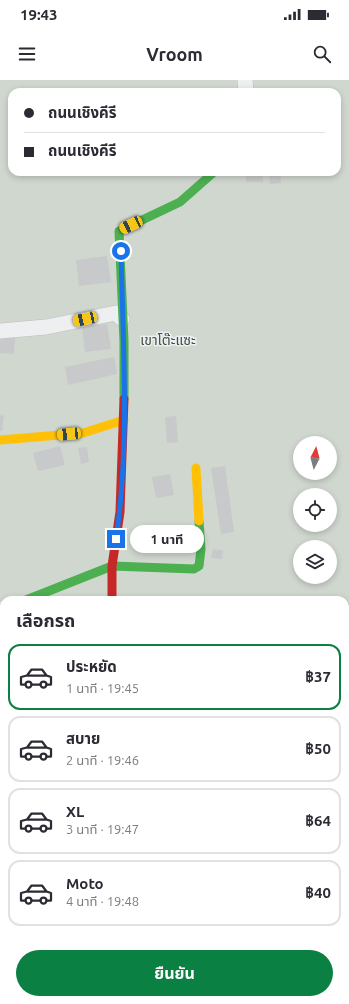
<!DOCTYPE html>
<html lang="th">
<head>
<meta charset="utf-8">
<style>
  :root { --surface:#fff; --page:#f2f2f3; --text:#2b2b33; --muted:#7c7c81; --line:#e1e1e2; --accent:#0b8043 }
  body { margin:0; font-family:Ubuntu,"Noto Sans Thai",sans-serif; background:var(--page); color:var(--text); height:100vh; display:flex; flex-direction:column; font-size:15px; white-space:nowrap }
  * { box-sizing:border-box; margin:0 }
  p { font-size:13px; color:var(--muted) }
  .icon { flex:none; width:22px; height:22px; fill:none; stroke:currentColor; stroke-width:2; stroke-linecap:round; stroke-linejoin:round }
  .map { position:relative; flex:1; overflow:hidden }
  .side { position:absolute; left:0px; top:516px; width:349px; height:408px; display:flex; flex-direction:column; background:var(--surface); border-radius:12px 12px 0 0; box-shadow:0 2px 6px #0003 }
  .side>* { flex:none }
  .hud { position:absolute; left:8px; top:8px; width:333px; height:88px; border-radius:12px; box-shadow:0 2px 6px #0003; display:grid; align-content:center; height:88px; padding:0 16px; background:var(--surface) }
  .needle { width:26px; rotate:6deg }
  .buttons { position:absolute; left:293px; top:356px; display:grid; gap:8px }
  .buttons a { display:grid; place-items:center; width:44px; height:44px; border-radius:50%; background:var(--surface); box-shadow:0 2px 6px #0003; font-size:20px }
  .end { position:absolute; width:18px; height:18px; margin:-9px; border:5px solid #1a73e8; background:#fff; box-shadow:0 0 0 2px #fff }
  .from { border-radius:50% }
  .bubble { position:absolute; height:28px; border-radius:14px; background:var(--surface); box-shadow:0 2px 6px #0003; font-size:13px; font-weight:700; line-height:28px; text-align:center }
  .car { position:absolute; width:12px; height:24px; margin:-12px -6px; border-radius:5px; box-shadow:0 0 3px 1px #0007; background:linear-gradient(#f5c518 24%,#345 0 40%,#f5c518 0 76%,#345 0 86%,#f5c518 0) }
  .hud b { display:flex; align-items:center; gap:14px; height:38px; font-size:15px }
  .hud b+b { border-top:1px solid var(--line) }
  .hud i { width:10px; height:10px; background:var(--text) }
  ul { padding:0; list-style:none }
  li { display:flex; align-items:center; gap:12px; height:66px; margin:0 8px 6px; padding:0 8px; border:2px solid var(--line); border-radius:12px }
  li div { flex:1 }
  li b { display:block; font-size:15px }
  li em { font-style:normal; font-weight:700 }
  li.on { border-color:var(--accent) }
  li>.icon { width:36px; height:36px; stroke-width:1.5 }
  h2 { padding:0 16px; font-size:18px; line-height:48px }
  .primary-button { display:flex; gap:8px; margin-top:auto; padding:8px 16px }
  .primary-button a { flex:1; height:46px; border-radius:24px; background:var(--accent); color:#fff; font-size:16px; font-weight:700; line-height:46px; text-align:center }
  .status { display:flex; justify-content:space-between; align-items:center; height:28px; padding:0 20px; background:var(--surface); direction:ltr }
  .status svg { height:11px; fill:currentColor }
  header { display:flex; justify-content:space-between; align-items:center; height:52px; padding:0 16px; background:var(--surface); font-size:18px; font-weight:700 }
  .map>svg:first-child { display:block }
</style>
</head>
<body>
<div class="status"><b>19:43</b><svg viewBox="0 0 49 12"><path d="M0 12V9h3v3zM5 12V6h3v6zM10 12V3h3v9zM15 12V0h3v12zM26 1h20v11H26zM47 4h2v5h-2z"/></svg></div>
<header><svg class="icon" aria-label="menu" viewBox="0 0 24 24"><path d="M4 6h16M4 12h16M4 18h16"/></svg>Vroom<svg class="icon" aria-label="search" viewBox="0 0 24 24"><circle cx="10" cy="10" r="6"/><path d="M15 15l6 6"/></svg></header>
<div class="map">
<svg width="349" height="924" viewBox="0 0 349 924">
  <rect width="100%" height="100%" fill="#dfe1e3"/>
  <!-- built -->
  <path fill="#cdd0d6" d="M4 617V920H195L196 924H0V619Z"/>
  <!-- green -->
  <path fill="#d0d7cf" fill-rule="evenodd" d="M0 0H349V924H307V920H345V520H4V614L0 616ZM12 12H337V92H12ZM300 363H330V393H300ZM300 415H330V445H300ZM300 467H330V497H300Z"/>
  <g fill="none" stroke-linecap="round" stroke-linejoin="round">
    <!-- canal -->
    <g stroke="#afbecc" stroke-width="14">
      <path d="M0 839 4 846"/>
      <path d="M58 920 64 924"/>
      <path d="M182 924H191"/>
    </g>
  </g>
  <!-- building -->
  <g fill="#c7c9cb">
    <path d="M246 92H262L263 102H246Z"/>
    <path d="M269 92H280L281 103 270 104Z"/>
    <path d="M107 176 111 202 79 206 76 180Z"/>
    <path d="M107 244 111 269 85 272 82 247Z"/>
    <path d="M0 257 15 258 14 274 0 273Z"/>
    <path d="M114 277 117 294 68 305 65 287Z"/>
    <path d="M0 335 4 336 2 351H0Z"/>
    <path d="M176 336 178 362 167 363 165 337Z"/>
    <path d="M60 366 65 385 38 391 33 373Z"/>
    <path d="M87 367 89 382 81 384 78 368Z"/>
    <path d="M225 386 234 452 221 454 211 388Z"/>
    <path d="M170 394 174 415 156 418 152 397Z"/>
    <path d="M213 469 223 470 222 479 211 478Z"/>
    <path d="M0 554 4 556V566L0 573Z"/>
  </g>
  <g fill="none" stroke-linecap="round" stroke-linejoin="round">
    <!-- lane casing -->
    <g stroke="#bdbfc1" stroke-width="8">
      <g id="lane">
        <path d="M0 897 3 898 4 905"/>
        <path d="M6 920V924"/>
      </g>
    </g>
    <!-- street casing -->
    <g stroke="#bdbfc1" stroke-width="16">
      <g id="street">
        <path d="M245 0 246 12"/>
        <path d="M0 251 46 247 116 233 122 239"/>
        <path d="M0 529H4"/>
        <path d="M236 920 237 924"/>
      </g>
    </g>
    <!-- lane -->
    <use href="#lane" stroke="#eeeff0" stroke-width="7"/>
    <!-- street -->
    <use href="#street" stroke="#eeeff0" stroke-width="15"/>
    <!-- fast -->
    <g stroke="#4caf50" stroke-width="9">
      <path d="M124 319V261L119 151 180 122 214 92"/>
      <path d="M26 520 112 486 194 489 199 486 201 469 199 441"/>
    </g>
    <!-- slow -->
    <g stroke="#ffc107" stroke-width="9">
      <path d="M0 360 83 353 124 340"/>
      <path d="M196 388 199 441"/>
    </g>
    <!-- jam -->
    <path stroke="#c62828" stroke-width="9" d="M112 520V486L120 432 124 319"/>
  </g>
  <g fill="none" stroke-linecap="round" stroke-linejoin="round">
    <!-- route -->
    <path stroke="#1a73e8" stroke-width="5" d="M116 459C130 364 123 267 121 171"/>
  </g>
  <g text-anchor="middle" stroke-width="3" stroke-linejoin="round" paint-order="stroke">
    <!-- park labels -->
    <g font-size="14" fill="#3d5436" stroke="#eceff3">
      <text x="168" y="265">เขาโต๊ะแซะ</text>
    </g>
  </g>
</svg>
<div class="buttons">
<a><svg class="needle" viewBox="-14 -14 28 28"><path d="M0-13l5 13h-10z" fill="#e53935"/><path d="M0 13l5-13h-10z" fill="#7c7c81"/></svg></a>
<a><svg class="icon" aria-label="locate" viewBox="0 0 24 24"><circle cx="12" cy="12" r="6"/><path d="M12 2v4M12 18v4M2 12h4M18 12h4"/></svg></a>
<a><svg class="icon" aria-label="layers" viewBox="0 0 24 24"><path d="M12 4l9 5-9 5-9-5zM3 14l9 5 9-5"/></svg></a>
</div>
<i class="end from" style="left:121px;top:171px"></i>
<i class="end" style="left:116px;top:459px"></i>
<div class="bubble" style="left:130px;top:445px;width:74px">1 นาที</div>
<i class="car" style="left:131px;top:145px;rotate:245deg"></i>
<i class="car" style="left:85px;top:239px;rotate:258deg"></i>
<i class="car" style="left:69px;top:354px;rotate:265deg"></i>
<div class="hud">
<b><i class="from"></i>ถนนเชิงคีรี</b>
<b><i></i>ถนนเชิงคีรี</b>
</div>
<section class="side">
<h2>เลือกรถ</h2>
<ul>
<li class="on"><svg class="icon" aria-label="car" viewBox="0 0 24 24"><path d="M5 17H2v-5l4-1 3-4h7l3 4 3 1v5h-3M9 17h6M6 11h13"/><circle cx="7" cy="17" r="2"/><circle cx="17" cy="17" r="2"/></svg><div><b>ประหยัด</b><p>1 นาที · 19:45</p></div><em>฿37</em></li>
<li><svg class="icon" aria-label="car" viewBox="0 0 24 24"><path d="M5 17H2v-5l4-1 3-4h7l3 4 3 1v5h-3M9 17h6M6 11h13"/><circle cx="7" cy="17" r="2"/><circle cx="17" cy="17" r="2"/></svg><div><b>สบาย</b><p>2 นาที · 19:46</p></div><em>฿50</em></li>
<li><svg class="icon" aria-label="car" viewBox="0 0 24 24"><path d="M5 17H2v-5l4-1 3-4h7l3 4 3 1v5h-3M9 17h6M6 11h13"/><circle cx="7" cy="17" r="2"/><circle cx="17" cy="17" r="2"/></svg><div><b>XL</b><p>3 นาที · 19:47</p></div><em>฿64</em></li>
<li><svg class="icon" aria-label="car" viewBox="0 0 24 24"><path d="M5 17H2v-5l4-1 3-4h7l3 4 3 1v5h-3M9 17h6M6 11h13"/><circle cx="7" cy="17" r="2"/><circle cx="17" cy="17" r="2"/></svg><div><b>Moto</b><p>4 นาที · 19:48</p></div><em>฿40</em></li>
</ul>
<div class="primary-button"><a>ยืนยัน</a></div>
</section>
</div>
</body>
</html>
